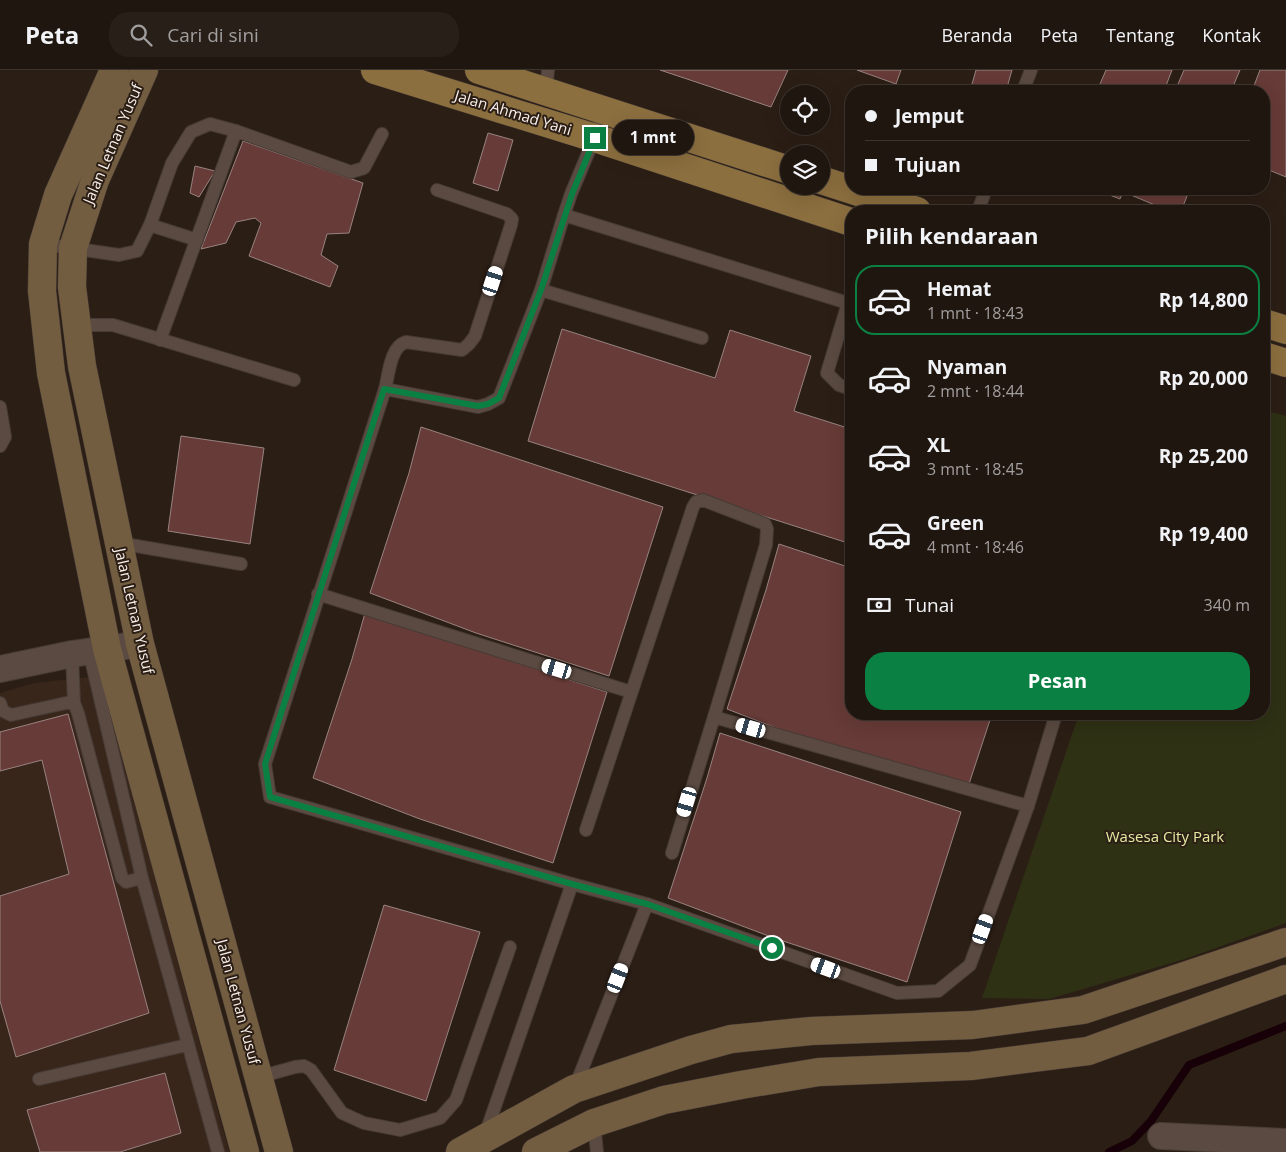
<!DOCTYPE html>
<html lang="id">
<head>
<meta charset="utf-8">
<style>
  :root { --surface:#201610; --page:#281f19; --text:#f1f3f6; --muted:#a29f9f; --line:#3d3530; --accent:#0b8043 }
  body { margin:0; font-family:"Open Sans",sans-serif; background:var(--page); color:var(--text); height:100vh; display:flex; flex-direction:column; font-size:19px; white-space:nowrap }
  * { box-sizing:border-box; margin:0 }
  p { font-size:16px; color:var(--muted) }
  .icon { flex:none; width:28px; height:28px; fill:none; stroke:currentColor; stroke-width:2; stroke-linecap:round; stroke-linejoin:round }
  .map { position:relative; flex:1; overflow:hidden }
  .sheet { position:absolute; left:845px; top:135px; width:425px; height:515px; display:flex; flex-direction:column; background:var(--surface); border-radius:20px; box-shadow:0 5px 20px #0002,0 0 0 1px var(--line) }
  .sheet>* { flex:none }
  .hud { position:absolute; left:845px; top:15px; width:425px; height:110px; border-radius:20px; box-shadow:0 5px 20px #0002,0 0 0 1px var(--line); display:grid; align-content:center; height:110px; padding:0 20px; background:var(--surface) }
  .fabs { position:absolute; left:780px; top:15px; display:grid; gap:10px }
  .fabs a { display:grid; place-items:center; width:50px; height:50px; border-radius:50%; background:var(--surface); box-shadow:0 5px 20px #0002,0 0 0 1px var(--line); font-size:25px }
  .end { position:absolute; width:22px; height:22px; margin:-11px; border:6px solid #0b8043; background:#fff; box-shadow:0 0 0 2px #fff }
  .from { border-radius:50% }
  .bubble { position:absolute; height:35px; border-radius:18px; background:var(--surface); box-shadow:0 5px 20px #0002,0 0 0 1px var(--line); font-size:16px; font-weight:700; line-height:35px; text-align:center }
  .car { position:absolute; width:15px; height:30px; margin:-15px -8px; border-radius:6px; box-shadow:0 0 4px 1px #0007; background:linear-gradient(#fff 24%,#345 0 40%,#fff 0 76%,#345 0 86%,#fff 0) }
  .hud b { display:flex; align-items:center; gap:18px; height:48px; font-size:19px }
  .hud b+b { border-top:1px solid var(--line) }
  .hud i { width:12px; height:12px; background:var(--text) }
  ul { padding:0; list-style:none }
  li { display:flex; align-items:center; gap:15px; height:70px; margin:0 10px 8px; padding:0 10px; border:2px solid transparent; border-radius:20px }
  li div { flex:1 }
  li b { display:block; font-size:19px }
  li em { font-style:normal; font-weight:700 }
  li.on { border-color:var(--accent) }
  li>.icon { width:45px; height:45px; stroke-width:1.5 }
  h2 { padding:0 20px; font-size:22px; line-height:60px }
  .pay { display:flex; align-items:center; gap:12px; height:55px; padding:0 20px; font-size:19px }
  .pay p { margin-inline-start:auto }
  .cta { display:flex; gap:10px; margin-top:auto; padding:10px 20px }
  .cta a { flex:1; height:58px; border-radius:20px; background:var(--accent); color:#fff; font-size:20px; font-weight:700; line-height:58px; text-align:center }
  header { display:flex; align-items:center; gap:30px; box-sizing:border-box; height:70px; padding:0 25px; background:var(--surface); border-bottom:1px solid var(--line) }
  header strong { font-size:24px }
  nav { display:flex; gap:28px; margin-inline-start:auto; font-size:18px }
  .search { width:350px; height:45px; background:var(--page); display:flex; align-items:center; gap:12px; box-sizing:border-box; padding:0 18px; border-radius:20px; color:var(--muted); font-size:19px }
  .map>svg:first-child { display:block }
</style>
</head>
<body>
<header>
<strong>Peta</strong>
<div class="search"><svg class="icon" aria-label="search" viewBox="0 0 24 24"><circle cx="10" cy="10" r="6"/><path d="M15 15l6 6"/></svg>Cari di sini</div>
<nav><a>Beranda</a><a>Peta</a><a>Tentang</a><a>Kontak</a></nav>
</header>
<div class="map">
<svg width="1286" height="1082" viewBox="0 0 1286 1082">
  <rect width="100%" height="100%" fill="#2b1e15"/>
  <!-- built -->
  <path fill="#39261a" d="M100 606 229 1082H0V623L34 613Z"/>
  <!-- green -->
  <path fill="#2f3115" d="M1264 340 1286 346V853L1185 889 1049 929 982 928 1079 644H1264Z"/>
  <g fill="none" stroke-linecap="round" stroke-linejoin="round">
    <!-- stream -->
    <path stroke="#180008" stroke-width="8" d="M1109 1082 1132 1071 1151 1051 1189 995 1286 956"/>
  </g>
  <!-- building -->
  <g fill="#673b37" stroke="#988381">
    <path d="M660 0H788L771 37Z"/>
    <path d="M857 0H901L896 14Z"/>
    <path d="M976 0H1012L1006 21H970Z"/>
    <path d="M1106 0H1172L1164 21H1097Z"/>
    <path d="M1184 0H1240L1231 21H1175Z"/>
    <path d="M1260 0H1286V107L1264 98V21H1252Z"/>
    <path d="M488 63 513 70 498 121 473 113Z"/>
    <path d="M243 71 363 113 349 163 327 164 321 185 338 196 330 217 249 186 261 153 255 148 236 152 226 173 201 179Z"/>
    <path d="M195 96 215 101 199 127 190 123Z"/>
    <path d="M1094 119H1124L1120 129Z"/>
    <path d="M1134 119H1190L1181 141H1169L1131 125Z"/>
    <path d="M562 259 715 308 730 260 811 286 794 341 851 359V474L528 371Z"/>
    <path d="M421 357 663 437 609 606 476 563 370 523 409 403Z"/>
    <path d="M181 366 264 378 250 474 168 461Z"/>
    <path d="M779 474 851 498V644H992L966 723 833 680 727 639 766 520Z"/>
    <path d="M365 543 607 622 553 793 420 749 313 708 352 589Z"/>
    <path d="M68 644 149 943 16 987 0 931V826L69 804 42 690 0 701V662Z"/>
    <path d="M720 663 961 742 907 912 774 868 668 828 707 708Z"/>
    <path d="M384 835 480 862 426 1031 334 1000Z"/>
    <path d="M165 1003 181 1063 120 1082H40L27 1040Z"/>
  </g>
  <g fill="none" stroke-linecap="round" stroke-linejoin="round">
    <!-- lane casing -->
    <g stroke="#463b36" stroke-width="14">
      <g id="lane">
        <path d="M546 21 548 0"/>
        <path d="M1023 21 1031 0"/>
        <path d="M606 40 571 124 564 145 851 234"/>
        <path d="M978 141 986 119"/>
        <path d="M564 145 541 220 499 328 488 334 478 337 385 319 265 694 270 727 572 814 647 834 897 923 938 921 970 895 1028 736 1056 644"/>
        <path d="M150 155 197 170"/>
        <path d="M43 174 119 185 137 181 150 155 172 93 191 62 210 54 236 61"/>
        <path d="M541 220 702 268"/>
        <path d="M848 233 827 303 839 315 851 319"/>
        <path d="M77 255H113L294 310"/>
        <path d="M160 270 236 61 351 102 364 98 382 64"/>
        <path d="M385 319C389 304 390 277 406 272L462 280 469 274 475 266 511 155 512 149 507 144 437 120"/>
        <path d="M0 337 5 367 0 376"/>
        <path d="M119 473 241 494"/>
        <path d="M318 524 631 622"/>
        <path d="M89 581 142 808 218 1082"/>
        <path d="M72 584 74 633"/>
        <path d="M0 633 3 641 11 645 66 633H74L78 643 122 808 126 812 142 808"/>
        <path d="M586 760 693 437 696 432 703 430 765 454 767 459 766 475 714 647 1028 736"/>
        <path d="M672 783 714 647"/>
        <path d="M259 1007 295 997 304 996 311 1000 342 1043 364 1053 400 1060 440 1048 456 1030 510 877"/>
        <path d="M39 1009 187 975"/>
        <path d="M575 1017 647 834"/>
        <path d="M594 1053 597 1082"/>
        <path d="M485 1065 572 814"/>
      </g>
    </g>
    <!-- street casing -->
    <g stroke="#463b36" stroke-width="28">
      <g id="street">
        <path d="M0 599 72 584 140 574"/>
        <path d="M1161 1066 1286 1072"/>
      </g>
    </g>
    <!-- secondary casing -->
    <g stroke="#463b36" stroke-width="29">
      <g id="secondary">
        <path d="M114 0 58 125 43 174 42 221 51 303 107 579 245 1082"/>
        <path d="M144 0 95 110 73 178 72 217 82 296 140 574 279 1082"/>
        <path d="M460 1082 574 1019 691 980 731 969 811 961 973 955 1083 940 1286 872"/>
        <path d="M536 1082 594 1053 664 1030 741 1015 819 1002 971 996 1088 981 1286 909"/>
      </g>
    </g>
    <!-- primary casing -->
    <g stroke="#463b36" stroke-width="29">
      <g id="primary">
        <path d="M375 0 595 68 851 152"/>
        <path d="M479 0 789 100"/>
        <path d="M821 110 917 141"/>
        <path d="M1264 253 1286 260"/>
        <path d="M1264 286 1286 293"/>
      </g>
    </g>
    <!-- lane -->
    <use href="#lane" stroke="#5a4a41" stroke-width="12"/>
    <!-- street -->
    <use href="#street" stroke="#5a4a41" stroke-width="26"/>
    <!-- secondary -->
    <use href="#secondary" stroke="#735d40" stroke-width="28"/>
    <!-- primary -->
    <use href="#primary" stroke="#8c6f3f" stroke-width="28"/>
  </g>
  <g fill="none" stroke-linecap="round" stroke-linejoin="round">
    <!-- route -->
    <path stroke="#0b8043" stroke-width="6" d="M595 68 572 124 541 220 499 328 488 334 478 336 384 319 265 694 270 727 572 814 647 834 772 878"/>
  </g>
  <g text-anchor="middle" stroke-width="4" stroke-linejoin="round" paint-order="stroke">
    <!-- street labels -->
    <g font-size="15" fill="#fbf1eb" stroke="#2b1e15">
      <text transform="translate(513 43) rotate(17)" y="5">Jalan Ahmad Yani</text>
      <text transform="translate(113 74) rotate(-67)" y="5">Jalan Letnan Yusuf</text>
      <text transform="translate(134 541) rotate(77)" y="5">Jalan Letnan Yusuf</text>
      <text transform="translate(238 932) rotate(75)" y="5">Jalan Letnan Yusuf</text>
    </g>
    <!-- park labels -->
    <g font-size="15" fill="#e6eba2" stroke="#2b1e15">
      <text x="1165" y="772">Wasesa City Park</text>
    </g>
  </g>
</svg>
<div class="fabs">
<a><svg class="icon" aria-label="locate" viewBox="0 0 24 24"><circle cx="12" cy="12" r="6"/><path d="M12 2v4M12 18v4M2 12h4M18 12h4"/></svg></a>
<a><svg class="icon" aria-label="layers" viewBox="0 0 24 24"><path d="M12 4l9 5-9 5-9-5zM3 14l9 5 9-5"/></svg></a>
</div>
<i class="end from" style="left:772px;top:878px"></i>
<i class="end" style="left:595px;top:68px"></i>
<div class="bubble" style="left:612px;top:50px;width:82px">1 mnt</div>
<i class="car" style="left:493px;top:211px;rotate:18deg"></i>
<i class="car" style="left:557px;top:599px;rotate:287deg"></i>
<i class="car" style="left:751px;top:658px;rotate:286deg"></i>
<i class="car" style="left:687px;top:732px;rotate:197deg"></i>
<i class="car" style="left:983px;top:859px;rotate:20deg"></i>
<i class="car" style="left:826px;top:898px;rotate:290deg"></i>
<i class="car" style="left:618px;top:908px;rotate:21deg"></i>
<div class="hud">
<b><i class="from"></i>Jemput</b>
<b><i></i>Tujuan</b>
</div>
<section class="sheet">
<h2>Pilih kendaraan</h2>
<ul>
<li class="on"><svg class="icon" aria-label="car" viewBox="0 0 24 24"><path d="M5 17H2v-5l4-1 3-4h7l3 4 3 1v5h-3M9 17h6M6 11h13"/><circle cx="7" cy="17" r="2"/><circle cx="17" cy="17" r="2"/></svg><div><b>Hemat</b><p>1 mnt · 18:43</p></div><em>Rp 14,800</em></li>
<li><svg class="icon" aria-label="car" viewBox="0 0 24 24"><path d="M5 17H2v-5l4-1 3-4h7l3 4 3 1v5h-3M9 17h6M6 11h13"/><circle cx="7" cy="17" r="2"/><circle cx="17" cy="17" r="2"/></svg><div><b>Nyaman</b><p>2 mnt · 18:44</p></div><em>Rp 20,000</em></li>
<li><svg class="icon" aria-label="car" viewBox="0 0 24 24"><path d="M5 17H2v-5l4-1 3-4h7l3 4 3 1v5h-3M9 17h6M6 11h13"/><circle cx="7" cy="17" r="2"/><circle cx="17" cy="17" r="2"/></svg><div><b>XL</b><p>3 mnt · 18:45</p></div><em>Rp 25,200</em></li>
<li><svg class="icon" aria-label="car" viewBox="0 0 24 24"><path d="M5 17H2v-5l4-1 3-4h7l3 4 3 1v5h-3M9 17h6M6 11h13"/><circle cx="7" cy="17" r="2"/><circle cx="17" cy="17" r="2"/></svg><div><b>Green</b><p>4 mnt · 18:46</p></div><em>Rp 19,400</em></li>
</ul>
<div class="pay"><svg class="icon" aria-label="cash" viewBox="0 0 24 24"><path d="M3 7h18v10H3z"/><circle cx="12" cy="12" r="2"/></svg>Tunai<p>340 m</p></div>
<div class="cta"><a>Pesan</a></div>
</section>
</div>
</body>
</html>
